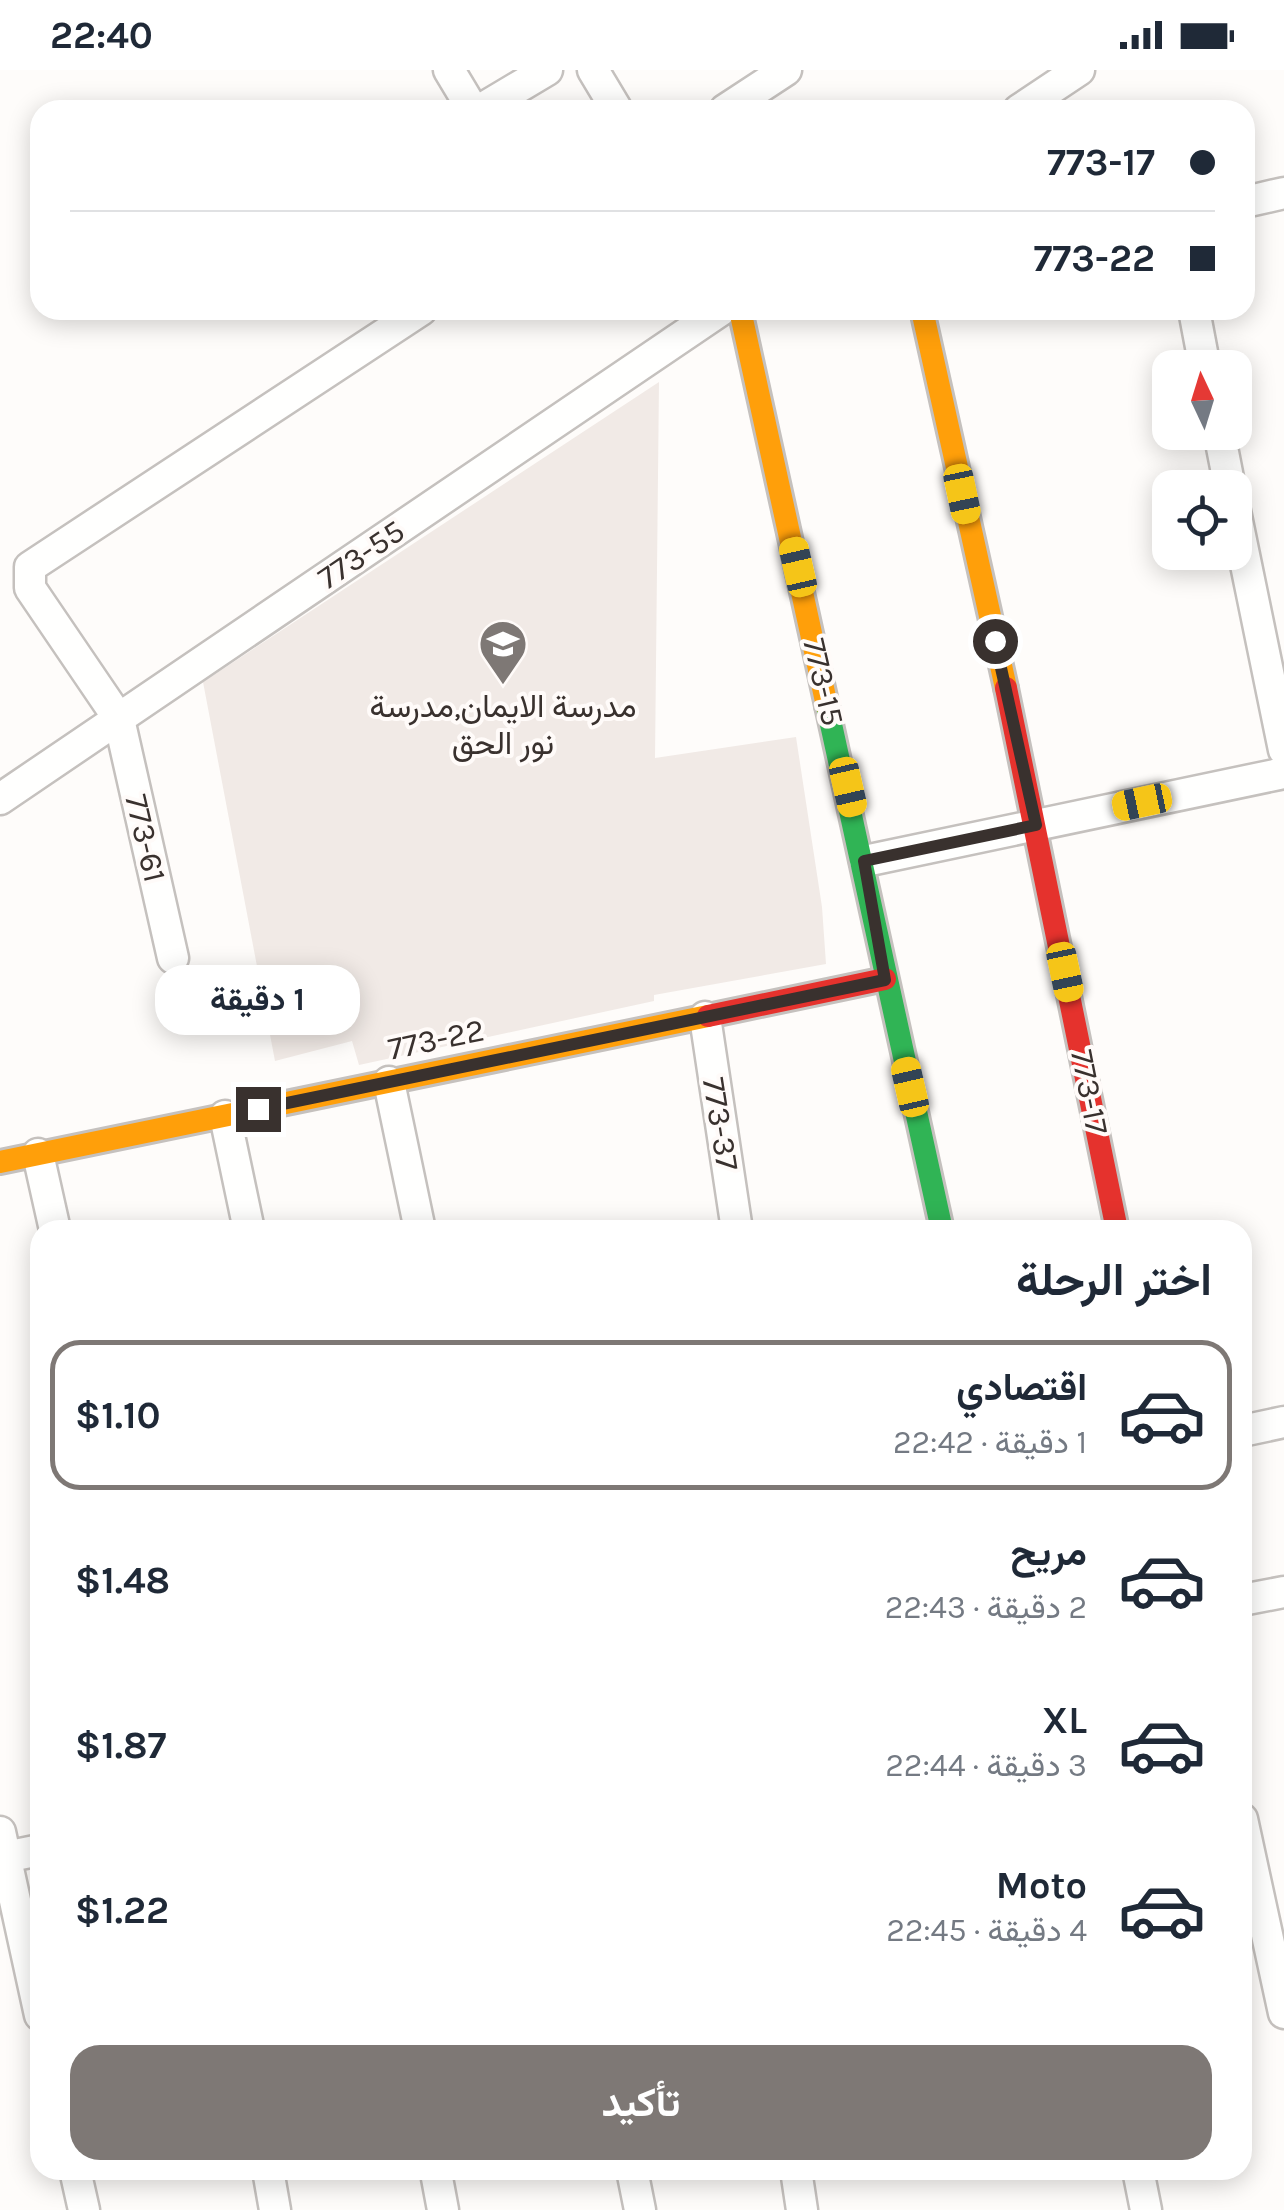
<!DOCTYPE html>
<html lang="ar">
<head>
<meta charset="utf-8">
<style>
  :root { --surface:#fff; --page:#f6f6f7; --text:#1f2937; --muted:#747a83; --line:#e0e1e3; --accent:#7e7875 }
  body { margin:0; font-family:Karla,Vazirmatn,sans-serif; background:var(--page); color:var(--text); direction:rtl; height:100vh; display:flex; flex-direction:column; font-size:38px; white-space:nowrap }
  * { box-sizing:border-box; margin:0 }
  p { font-size:32px; color:var(--muted) }
  .icon { flex:none; width:55px; height:55px; fill:none; stroke:currentColor; stroke-width:2; stroke-linecap:round; stroke-linejoin:round }
  .map { position:relative; flex:1; overflow:hidden; direction:ltr }
  .panel { position:absolute; left:30px; top:1150px; width:1222px; height:960px; display:flex; flex-direction:column; background:var(--surface); border-radius:30px; box-shadow:0 5px 25px #0003; direction:rtl }
  .panel>* { flex:none }
  .hud { position:absolute; left:30px; top:30px; width:1225px; height:220px; border-radius:30px; box-shadow:0 5px 25px #0003; direction:rtl; display:grid; align-content:center; height:220px; padding:0 40px; background:var(--surface) }
  .needle { width:65px; rotate:356deg }
  .fabs { position:absolute; left:1152px; top:280px; display:grid; gap:20px }
  .fabs a { display:grid; place-items:center; width:100px; height:100px; border-radius:20px; background:var(--surface); box-shadow:0 5px 25px #0003; font-size:50px }
  .end { position:absolute; width:45px; height:45px; margin:-22px; border:12px solid #39312e; background:#fff; box-shadow:0 0 0 5px #fff }
  .from { border-radius:50% }
  .bubble { position:absolute; height:70px; border-radius:30px; background:var(--surface); box-shadow:0 5px 25px #0003; font-size:32px; font-weight:700; line-height:70px; text-align:center; direction:rtl }
  .car { position:absolute; width:30px; height:60px; margin:-30px -15px; border-radius:12px; box-shadow:0 0 8px 2px #0007; background:linear-gradient(#f5c518 24%,#345 0 40%,#f5c518 0 76%,#345 0 86%,#f5c518 0) }
  .hud b { display:flex; align-items:center; gap:35px; height:95px; font-size:38px }
  .hud b+b { border-top:2px solid var(--line) }
  .hud i { width:25px; height:25px; background:var(--text) }
  ul { padding:0; list-style:none }
  li { display:flex; align-items:center; gap:30px; height:150px; margin:0 20px 15px; padding:0 20px; border:5px solid transparent; border-radius:30px }
  li div { flex:1 }
  li b { display:block; font-size:38px }
  li em { font-style:normal; font-weight:700 }
  li.selected { border-color:var(--accent) }
  li>.icon { width:90px; height:90px; stroke-width:1.5 }
  h2 { padding:0 40px; font-size:45px; line-height:120px }
  .primary-button { display:flex; gap:20px; margin-top:auto; padding:20px 40px }
  .primary-button a { flex:1; height:115px; border-radius:30px; background:var(--accent); color:#fff; font-size:40px; font-weight:700; line-height:115px; text-align:center }
  .status { display:flex; justify-content:space-between; align-items:center; height:70px; padding:0 50px; background:var(--surface); direction:ltr }
  .status svg { height:28px; fill:currentColor }
  .map>svg:first-child { display:block }
</style>
</head>
<body>
<div class="status"><b>22:40</b><svg viewBox="0 0 49 12"><path d="M0 12V9h3v3zM5 12V6h3v6zM10 12V3h3v9zM15 12V0h3v12zM26 1h20v11H26zM47 4h2v5h-2z"/></svg></div>
<div class="map">
<svg width="1284" height="2140" viewBox="0 0 1284 2140">
  <rect width="100%" height="100%" fill="#fefcfa"/>
  <!-- built -->
  <path fill="#f1eae6" d="M659 312 655 688 796 667 822 837 826 894 654 925V931L359 995 352 971 275 991 203 612Z"/>
  <g fill="none" stroke-linecap="round" stroke-linejoin="round">
    <!-- street casing -->
    <g stroke="#c5c1be" stroke-width="35">
      <g id="street">
        <path d="M449 0 473 40"/>
        <path d="M593 0 617 40"/>
        <path d="M480 40 547 0"/>
        <path d="M725 40 786 0"/>
        <path d="M1019 40 1079 0"/>
        <path d="M1245 132 1284 123"/>
        <path d="M1194 240 1205 298"/>
        <path d="M1219 362 1230 418"/>
        <path d="M1235 441 1284 680"/>
        <path d="M0 729 721 240"/>
        <path d="M865 791 1284 703"/>
        <path d="M173 888 119 649 30 518V497L421 240"/>
        <path d="M705 947 737 1160"/>
        <path d="M389 1012 420 1160"/>
        <path d="M225 1046 249 1160"/>
        <path d="M38 1084 55 1160"/>
        <path d="M1242 1361 1284 1352"/>
        <path d="M1242 1530 1284 1522"/>
        <path d="M1242 1749 1284 1943"/>
        <path d="M0 1762 40 1945"/>
        <path d="M0 1788 40 1780"/>
        <path d="M75 2100 84 2140"/>
        <path d="M268 2100 275 2140"/>
        <path d="M632 2100 640 2140"/>
        <path d="M796 2100 802 2140"/>
        <path d="M1138 2100 1146 2140"/>
        <path d="M437 2108 443 2140"/>
      </g>
    </g>
    <!-- fast casing -->
    <g stroke="#c5c1be" stroke-width="28">
      <path id="fast" d="M827 636 942 1160"/>
    </g>
    <!-- slow casing -->
    <g stroke="#c5c1be" stroke-width="28">
      <g id="slow">
        <path d="M740 240 827 636"/>
        <path d="M922 240 1006 618"/>
        <path d="M0 1092 708 946"/>
      </g>
    </g>
    <!-- jam casing -->
    <g stroke="#c5c1be" stroke-width="28">
      <g id="jam">
        <path d="M1006 618 1117 1160"/>
        <path d="M708 946 885 909"/>
      </g>
    </g>
    <!-- street -->
    <use href="#street" stroke="#fffffe" stroke-width="30"/>
    <!-- fast -->
    <use href="#fast" stroke="#30b455" stroke-width="22"/>
    <!-- slow -->
    <use href="#slow" stroke="#ff9f0a" stroke-width="22"/>
    <!-- jam -->
    <use href="#jam" stroke="#e5322d" stroke-width="22"/>
  </g>
  <g fill="none" stroke-linecap="round" stroke-linejoin="round">
    <!-- route -->
    <path stroke="#39312e" stroke-width="12" d="M258 1039 885 910 864 791 1036 755 995 571"/>
  </g>
  <!-- icons -->
  <defs>
    <g id="school-pin" transform="scale(2.5)"><path d="M0 17L-7.5 6A9.5 9.5 0 1 1 7.5 6Z" fill="#7e7875" stroke="#fffbf9"/><path d="M0-5L7-2L0 1L-7-2ZM-4 1L0 2.5L4 1V4Q0 6-4 4Z" fill="#fff"/></g>
  </defs>
  <g fill-rule="evenodd">
    <use href="#school-pin" x="503" y="574"/>
  </g>
  <g text-anchor="middle" stroke-width="8" stroke-linejoin="round" paint-order="stroke">
    <!-- street labels -->
    <g font-size="32" fill="#39312e" stroke="#fffbf9">
      <text transform="translate(361 484) rotate(-34)" y="11">773-55</text>
      <text transform="translate(824 612) rotate(77)" y="11">773-15</text>
      <text transform="translate(146 768) rotate(77)" y="11">773-61</text>
      <text transform="translate(436 969) rotate(-12)" y="11">773-22</text>
      <text transform="translate(1090 1022) rotate(79)" y="11">773-17</text>
      <text transform="translate(721 1054) rotate(81)" y="11">773-37</text>
    </g>
    <!-- poi labels -->
    <g font-size="32" fill="#39312e" stroke="#fffbf9">
      <text x="503" y="647">مدرسة الايمان,مدرسة<tspan x="503" dy="37">نور الحق</tspan></text>
    </g>
  </g>
</svg>
<div class="fabs">
<a><svg class="needle" viewBox="-14 -14 28 28"><path d="M0-13l5 13h-10z" fill="#e53935"/><path d="M0 13l5-13h-10z" fill="#747a83"/></svg></a>
<a><svg class="icon" aria-label="locate" viewBox="0 0 24 24"><circle cx="12" cy="12" r="6"/><path d="M12 2v4M12 18v4M2 12h4M18 12h4"/></svg></a>
</div>
<i class="end from" style="left:995px;top:571px"></i>
<i class="end" style="left:258px;top:1039px"></i>
<div class="bubble" style="left:155px;top:895px;width:205px">1 دقيقة</div>
<i class="car" style="left:962px;top:424px;rotate:168deg"></i>
<i class="car" style="left:798px;top:497px;rotate:347deg"></i>
<i class="car" style="left:848px;top:717px;rotate:167deg"></i>
<i class="car" style="left:1142px;top:732px;rotate:258deg"></i>
<i class="car" style="left:1065px;top:902px;rotate:168deg"></i>
<i class="car" style="left:910px;top:1017px;rotate:347deg"></i>
<div class="hud">
<b><i class="from"></i>773-17</b>
<b><i></i>773-22</b>
</div>
<section class="panel">
<h2>اختر الرحلة</h2>
<ul>
<li class="selected"><svg class="icon" aria-label="car" viewBox="0 0 24 24"><path d="M5 17H2v-5l4-1 3-4h7l3 4 3 1v5h-3M9 17h6M6 11h13"/><circle cx="7" cy="17" r="2"/><circle cx="17" cy="17" r="2"/></svg><div><b>اقتصادي</b><p>1 دقيقة · 22:42</p></div><em>$1.10</em></li>
<li><svg class="icon" aria-label="car" viewBox="0 0 24 24"><path d="M5 17H2v-5l4-1 3-4h7l3 4 3 1v5h-3M9 17h6M6 11h13"/><circle cx="7" cy="17" r="2"/><circle cx="17" cy="17" r="2"/></svg><div><b>مريح</b><p>2 دقيقة · 22:43</p></div><em>$1.48</em></li>
<li><svg class="icon" aria-label="car" viewBox="0 0 24 24"><path d="M5 17H2v-5l4-1 3-4h7l3 4 3 1v5h-3M9 17h6M6 11h13"/><circle cx="7" cy="17" r="2"/><circle cx="17" cy="17" r="2"/></svg><div><b>XL</b><p>3 دقيقة · 22:44</p></div><em>$1.87</em></li>
<li><svg class="icon" aria-label="car" viewBox="0 0 24 24"><path d="M5 17H2v-5l4-1 3-4h7l3 4 3 1v5h-3M9 17h6M6 11h13"/><circle cx="7" cy="17" r="2"/><circle cx="17" cy="17" r="2"/></svg><div><b>Moto</b><p>4 دقيقة · 22:45</p></div><em>$1.22</em></li>
</ul>
<div class="primary-button"><a>تأكيد</a></div>
</section>
</div>
</body>
</html>
